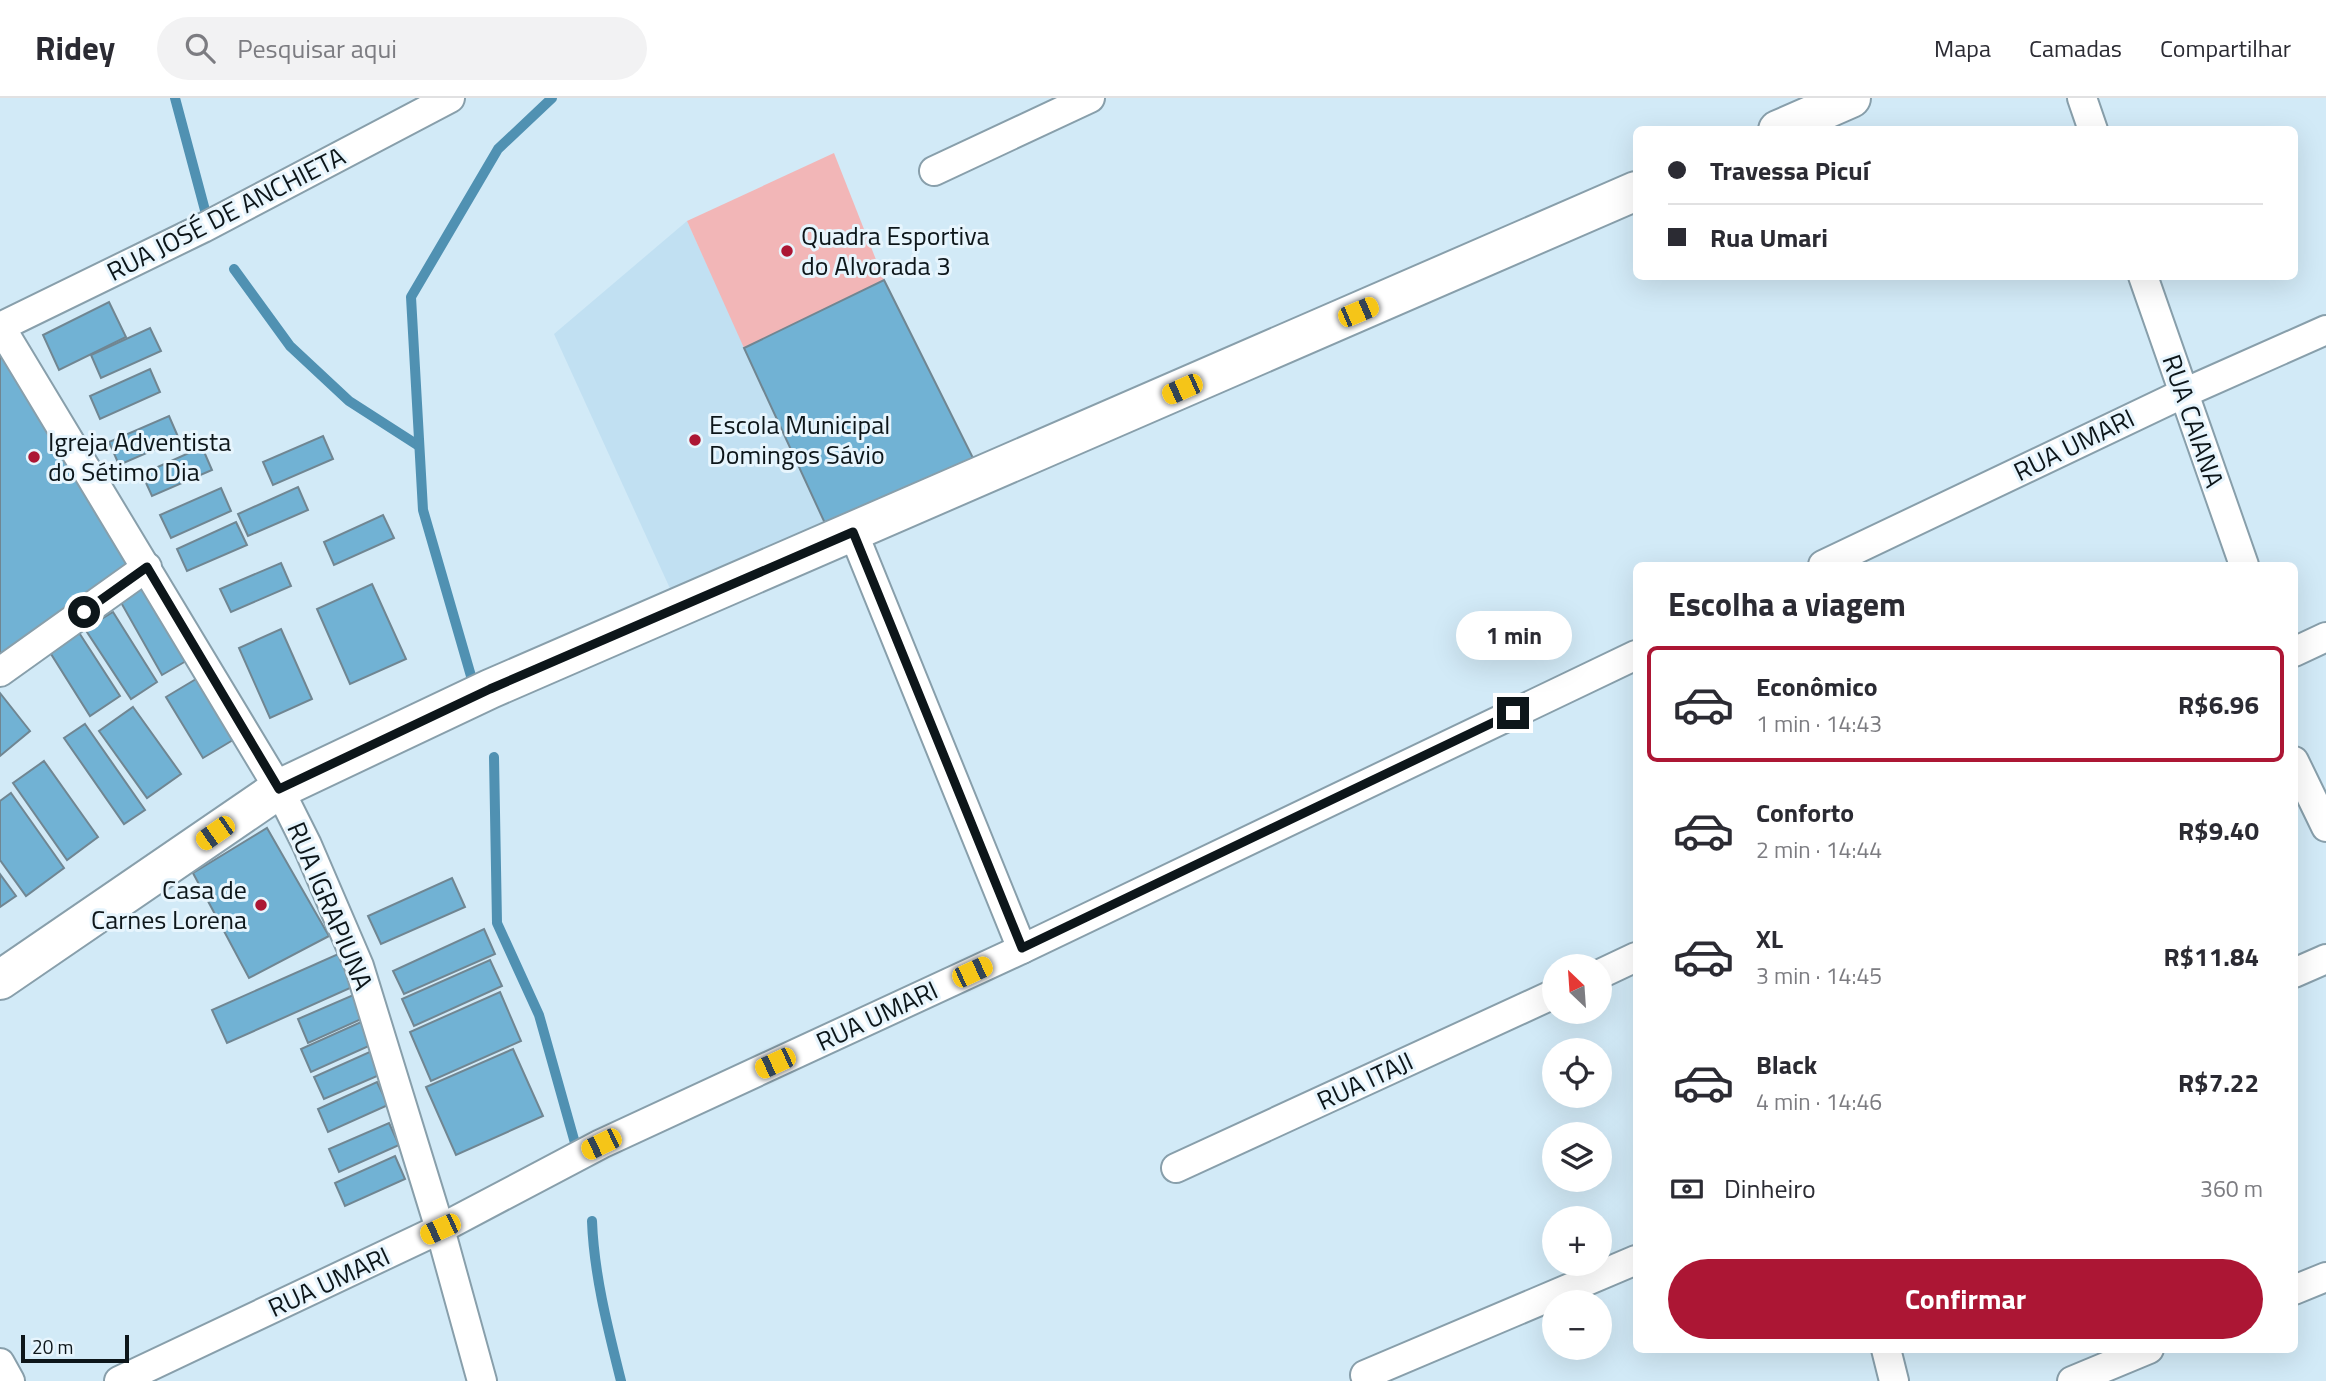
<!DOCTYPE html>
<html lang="pt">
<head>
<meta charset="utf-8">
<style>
  :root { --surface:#fff; --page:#f2f2f3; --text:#2b2b33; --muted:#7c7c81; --line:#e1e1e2; --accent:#ac1634 }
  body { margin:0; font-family:"Titillium Web",sans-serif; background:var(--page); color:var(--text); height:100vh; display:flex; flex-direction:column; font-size:26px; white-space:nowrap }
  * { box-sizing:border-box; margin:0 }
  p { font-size:23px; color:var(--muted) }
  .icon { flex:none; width:38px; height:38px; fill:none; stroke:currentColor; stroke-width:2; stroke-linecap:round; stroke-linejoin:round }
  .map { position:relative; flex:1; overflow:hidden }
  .panel { position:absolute; left:1633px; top:464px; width:665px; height:791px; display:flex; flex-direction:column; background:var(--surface); border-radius:10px; box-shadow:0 7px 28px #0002 }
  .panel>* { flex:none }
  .hud { position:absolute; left:1633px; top:28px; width:665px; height:154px; border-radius:10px; box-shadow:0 7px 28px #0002; display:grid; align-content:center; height:154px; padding:0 35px; background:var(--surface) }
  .needle { width:46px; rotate:335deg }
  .fabs { position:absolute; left:1542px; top:856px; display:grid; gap:14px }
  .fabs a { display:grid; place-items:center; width:70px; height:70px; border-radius:50%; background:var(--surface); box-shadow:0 7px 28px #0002; font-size:35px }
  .scale { position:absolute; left:21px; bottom:18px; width:108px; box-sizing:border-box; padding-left:7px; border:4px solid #0d161a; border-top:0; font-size:19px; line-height:24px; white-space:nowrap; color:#0d161a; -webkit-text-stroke:5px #e7f5fd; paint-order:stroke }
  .end { position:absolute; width:32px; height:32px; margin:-16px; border:9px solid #0d161a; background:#fff; box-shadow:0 0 0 4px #fff }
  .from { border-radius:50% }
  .bubble { position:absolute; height:49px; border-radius:24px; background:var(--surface); box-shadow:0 7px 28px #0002; font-size:23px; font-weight:700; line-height:49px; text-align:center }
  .car { position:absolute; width:21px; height:42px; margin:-21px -10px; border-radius:9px; box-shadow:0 0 5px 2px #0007; background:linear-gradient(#f5c518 24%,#345 0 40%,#f5c518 0 76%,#345 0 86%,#f5c518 0) }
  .hud b { display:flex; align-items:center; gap:24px; height:66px; font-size:26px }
  .hud b+b { border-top:2px solid var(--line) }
  .hud i { width:18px; height:18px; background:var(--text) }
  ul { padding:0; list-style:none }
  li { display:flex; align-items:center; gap:21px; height:116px; margin:0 14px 10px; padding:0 21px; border:4px solid transparent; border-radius:10px }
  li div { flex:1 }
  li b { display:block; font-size:26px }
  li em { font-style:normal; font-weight:700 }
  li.active { border-color:var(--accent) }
  li>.icon { width:63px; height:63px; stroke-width:1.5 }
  h2 { padding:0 35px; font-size:32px; line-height:84px }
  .pay { display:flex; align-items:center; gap:18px; height:77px; padding:0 35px; font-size:26px }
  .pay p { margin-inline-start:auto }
  .button { display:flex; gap:14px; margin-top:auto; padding:14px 35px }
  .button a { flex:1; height:80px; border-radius:42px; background:var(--accent); color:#fff; font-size:28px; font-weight:700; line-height:80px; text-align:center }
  header { display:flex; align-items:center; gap:42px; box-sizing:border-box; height:98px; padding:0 35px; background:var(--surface); border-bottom:2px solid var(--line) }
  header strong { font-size:33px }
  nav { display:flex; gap:38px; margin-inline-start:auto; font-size:24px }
  .search { width:490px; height:63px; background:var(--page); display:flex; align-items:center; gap:18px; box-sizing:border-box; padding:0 24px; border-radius:38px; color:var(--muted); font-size:26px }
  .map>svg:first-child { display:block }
</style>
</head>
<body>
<header>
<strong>Ridey</strong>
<div class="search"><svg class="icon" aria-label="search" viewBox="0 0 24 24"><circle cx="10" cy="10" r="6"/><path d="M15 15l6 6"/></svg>Pesquisar aqui</div>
<nav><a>Mapa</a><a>Camadas</a><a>Compartilhar</a></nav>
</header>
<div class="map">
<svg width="2326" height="1283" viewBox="0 0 2326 1283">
  <rect width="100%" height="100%" fill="#d2eaf7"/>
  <!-- built -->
  <path fill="#c1e0f2" d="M687 123 829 434 673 497 554 236Z"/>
  <!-- green -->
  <path fill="#f2b6b7" d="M834 55 884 182 744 250 687 123Z"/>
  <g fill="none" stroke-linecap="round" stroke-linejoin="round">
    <!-- stream -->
    <g stroke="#5091b2" stroke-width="10">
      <path d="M175 0 206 116"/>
      <path d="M234 171 290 248 349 303 419 348"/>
      <path d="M471 578 423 412 411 199 498 51 552 0"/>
      <path d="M494 659 497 825 539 917 575 1045"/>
      <path d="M592 1123C594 1177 608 1231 621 1283"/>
    </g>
  </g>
  <!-- building -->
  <g fill="#71b2d4" stroke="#708692" stroke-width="2">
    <path d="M884 182 973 360 829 434 744 250Z"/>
    <path d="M109 204 126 239 59 272 43 237Z"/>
    <path d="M150 230 161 253 101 280 91 257Z"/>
    <path d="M0 255 136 464 4 563 0 556Z"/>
    <path d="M150 271 160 294 100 321 90 298Z"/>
    <path d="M169 318 179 341 119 367 109 344Z"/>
    <path d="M323 338 333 361 273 387 263 364Z"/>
    <path d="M202 349 212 372 152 398 142 376Z"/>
    <path d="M298 389 308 412 248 438 238 416Z"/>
    <path d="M221 390 231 413 171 440 160 417Z"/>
    <path d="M383 417 394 440 334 467 324 444Z"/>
    <path d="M236 424 247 447 187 473 177 451Z"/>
    <path d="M281 465 291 488 231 514 220 491Z"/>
    <path d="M150 484 193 559 162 577 119 501Z"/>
    <path d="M372 486 406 561 350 586 317 511Z"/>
    <path d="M113 514 157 584 131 601 85 531Z"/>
    <path d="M76 530 120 598 90 618 46 548Z"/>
    <path d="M281 531 312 601 270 620 239 550Z"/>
    <path d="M201 578 238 639 203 660 166 599Z"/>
    <path d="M0 595 30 633 0 658Z"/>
    <path d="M133 609 181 676 147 700 99 633Z"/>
    <path d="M85 626 145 712 124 726 64 640Z"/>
    <path d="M44 663 98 739 67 762 13 685Z"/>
    <path d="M11 695 64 770 26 798 0 762V703Z"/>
    <path d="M267 730 329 838 249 880 193 775Z"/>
    <path d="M0 776 16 798 0 809Z"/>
    <path d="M452 780 465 809 381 846 368 818Z"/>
    <path d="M484 831 495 856 404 896 393 873Z"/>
    <path d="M345 853 359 886 227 945 212 912Z"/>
    <path d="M490 862 502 888 414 928 402 901Z"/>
    <path d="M500 894 521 943 431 983 410 934Z"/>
    <path d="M358 895 368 918 308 945 298 921Z"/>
    <path d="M361 924 371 947 311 974 301 951Z"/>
    <path d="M513 951 543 1018 456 1057 426 989Z"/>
    <path d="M374 952 384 975 324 1001 314 979Z"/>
    <path d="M377 984 388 1007 328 1034 318 1011Z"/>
    <path d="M389 1025 399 1047 339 1074 329 1051Z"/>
    <path d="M395 1058 405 1081 345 1108 335 1085Z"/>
  </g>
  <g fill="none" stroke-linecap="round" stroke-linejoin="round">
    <!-- street casing -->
    <g stroke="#889fab" stroke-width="32">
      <g id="street">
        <path d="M2082 0 2093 32"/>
        <path d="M934 73 1090 0"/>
        <path d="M2143 178 2244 467"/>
        <path d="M0 228 279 691 307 747 359 868 440 1131 482 1283"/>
        <path d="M0 229 203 130 450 0"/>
        <path d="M853 434 1022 851"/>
        <path d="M1823 467 2184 295 2326 232"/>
        <path d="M2294 554 2326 539"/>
        <path d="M0 574 147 469"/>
        <path d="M2294 663 2326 729"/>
        <path d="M2294 875 2326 861"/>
        <path d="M1600 876 1636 859"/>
        <path d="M1176 1070 1554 896"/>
        <path d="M2294 1192 2326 1179"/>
        <path d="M1886 1251 1894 1283"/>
        <path d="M0 1265 10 1283"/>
        <path d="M1365 1277 1636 1162"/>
        <path d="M119 1283 440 1131 601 1046 1022 851 1636 557"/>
        <path d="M2072 1283 2149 1251"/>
      </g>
    </g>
    <!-- secondary casing -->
    <g stroke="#889fab" stroke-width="42">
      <g id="secondary">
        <path d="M1778 32 1851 0"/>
        <path d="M0 882 279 691 490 591 1636 93"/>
      </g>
    </g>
    <!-- street -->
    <use href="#street" stroke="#fff" stroke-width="28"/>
    <!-- secondary -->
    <use href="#secondary" stroke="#fff" stroke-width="38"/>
  </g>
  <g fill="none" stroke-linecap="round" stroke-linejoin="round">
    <!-- route -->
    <path stroke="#0d161a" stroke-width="9" d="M84 514 147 469 279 691 490 591 853 434 1022 850 1513 615"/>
  </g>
  <!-- markers -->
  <g fill="#ac1634" stroke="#e7f5fd" stroke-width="2.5">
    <circle cx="787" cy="153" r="7"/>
    <circle cx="695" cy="342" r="7"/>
    <circle cx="34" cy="359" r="7"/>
    <circle cx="261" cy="807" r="7"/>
  </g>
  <g text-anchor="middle" stroke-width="6" stroke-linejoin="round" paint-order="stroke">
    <!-- street labels -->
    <g font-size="26" fill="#0d161a" stroke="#e7f5fd">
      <text transform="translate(226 116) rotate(-27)" y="9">RUA JOSÉ DE ANCHIETA</text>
      <text transform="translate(2193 323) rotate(71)" y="9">RUA CAIANA</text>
      <text transform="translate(2074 347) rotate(-26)" y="9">RUA UMARI</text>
      <text transform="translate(330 808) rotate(67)" y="9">RUA IGRAPIUNA</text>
      <text transform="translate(877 918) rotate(-25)" y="9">RUA UMARI</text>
      <text transform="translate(1365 983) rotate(-25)" y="9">RUA ITAJI</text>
      <text transform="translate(329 1184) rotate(-25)" y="9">RUA UMARI</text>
    </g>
    <!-- poi labels -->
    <g font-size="26" fill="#0d161a" stroke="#e7f5fd" text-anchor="start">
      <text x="801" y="147">Quadra Esportiva<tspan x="801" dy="30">do Alvorada 3</tspan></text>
      <text x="709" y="336">Escola Municipal<tspan x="709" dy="30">Domingos Sávio</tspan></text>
      <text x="48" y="353">Igreja Adventista<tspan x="48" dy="30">do Sétimo Dia</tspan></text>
      <text x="247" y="801" text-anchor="end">Casa de<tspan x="247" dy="30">Carnes Lorena</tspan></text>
    </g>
  </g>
</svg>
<div class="fabs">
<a><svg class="needle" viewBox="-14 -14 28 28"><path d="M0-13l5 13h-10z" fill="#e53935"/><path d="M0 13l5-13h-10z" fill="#7c7c81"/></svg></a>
<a><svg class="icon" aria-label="locate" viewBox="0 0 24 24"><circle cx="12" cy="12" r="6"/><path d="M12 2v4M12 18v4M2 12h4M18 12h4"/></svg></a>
<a><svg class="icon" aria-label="layers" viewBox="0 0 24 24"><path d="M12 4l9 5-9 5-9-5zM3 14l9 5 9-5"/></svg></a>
<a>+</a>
<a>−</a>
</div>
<div class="scale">20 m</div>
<i class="end from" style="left:84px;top:514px"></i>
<i class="end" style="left:1513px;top:615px"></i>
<div class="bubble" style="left:1456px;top:513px;width:116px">1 min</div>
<i class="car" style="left:1358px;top:214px;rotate:67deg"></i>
<i class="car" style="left:1182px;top:291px;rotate:246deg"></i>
<i class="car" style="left:215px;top:735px;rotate:235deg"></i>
<i class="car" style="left:972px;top:874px;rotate:65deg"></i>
<i class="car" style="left:775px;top:965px;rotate:245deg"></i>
<i class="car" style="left:601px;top:1046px;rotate:244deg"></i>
<i class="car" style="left:440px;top:1131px;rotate:245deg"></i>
<div class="hud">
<b><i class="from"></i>Travessa Picuí</b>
<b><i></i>Rua Umari</b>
</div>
<section class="panel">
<h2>Escolha a viagem</h2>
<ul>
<li class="active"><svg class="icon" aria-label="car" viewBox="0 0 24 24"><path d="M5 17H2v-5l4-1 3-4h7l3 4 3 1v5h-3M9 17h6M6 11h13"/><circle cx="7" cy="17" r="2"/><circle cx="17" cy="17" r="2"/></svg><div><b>Econômico</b><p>1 min · 14:43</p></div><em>R$6.96</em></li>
<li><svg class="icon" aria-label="car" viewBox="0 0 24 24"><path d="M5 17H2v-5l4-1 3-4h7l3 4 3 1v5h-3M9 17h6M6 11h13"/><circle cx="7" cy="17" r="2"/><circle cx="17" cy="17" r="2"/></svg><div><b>Conforto</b><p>2 min · 14:44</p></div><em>R$9.40</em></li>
<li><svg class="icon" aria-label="car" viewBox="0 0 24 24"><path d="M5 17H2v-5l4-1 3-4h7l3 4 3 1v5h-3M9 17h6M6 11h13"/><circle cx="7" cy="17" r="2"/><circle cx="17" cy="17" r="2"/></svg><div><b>XL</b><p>3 min · 14:45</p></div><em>R$11.84</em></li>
<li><svg class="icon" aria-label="car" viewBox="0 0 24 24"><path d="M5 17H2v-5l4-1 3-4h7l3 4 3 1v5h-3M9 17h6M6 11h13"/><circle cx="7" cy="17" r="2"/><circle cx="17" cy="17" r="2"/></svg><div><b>Black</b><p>4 min · 14:46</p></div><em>R$7.22</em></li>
</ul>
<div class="pay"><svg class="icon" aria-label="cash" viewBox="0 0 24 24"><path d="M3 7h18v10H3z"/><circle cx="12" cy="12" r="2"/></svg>Dinheiro<p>360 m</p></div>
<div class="button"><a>Confirmar</a></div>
</section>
</div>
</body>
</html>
